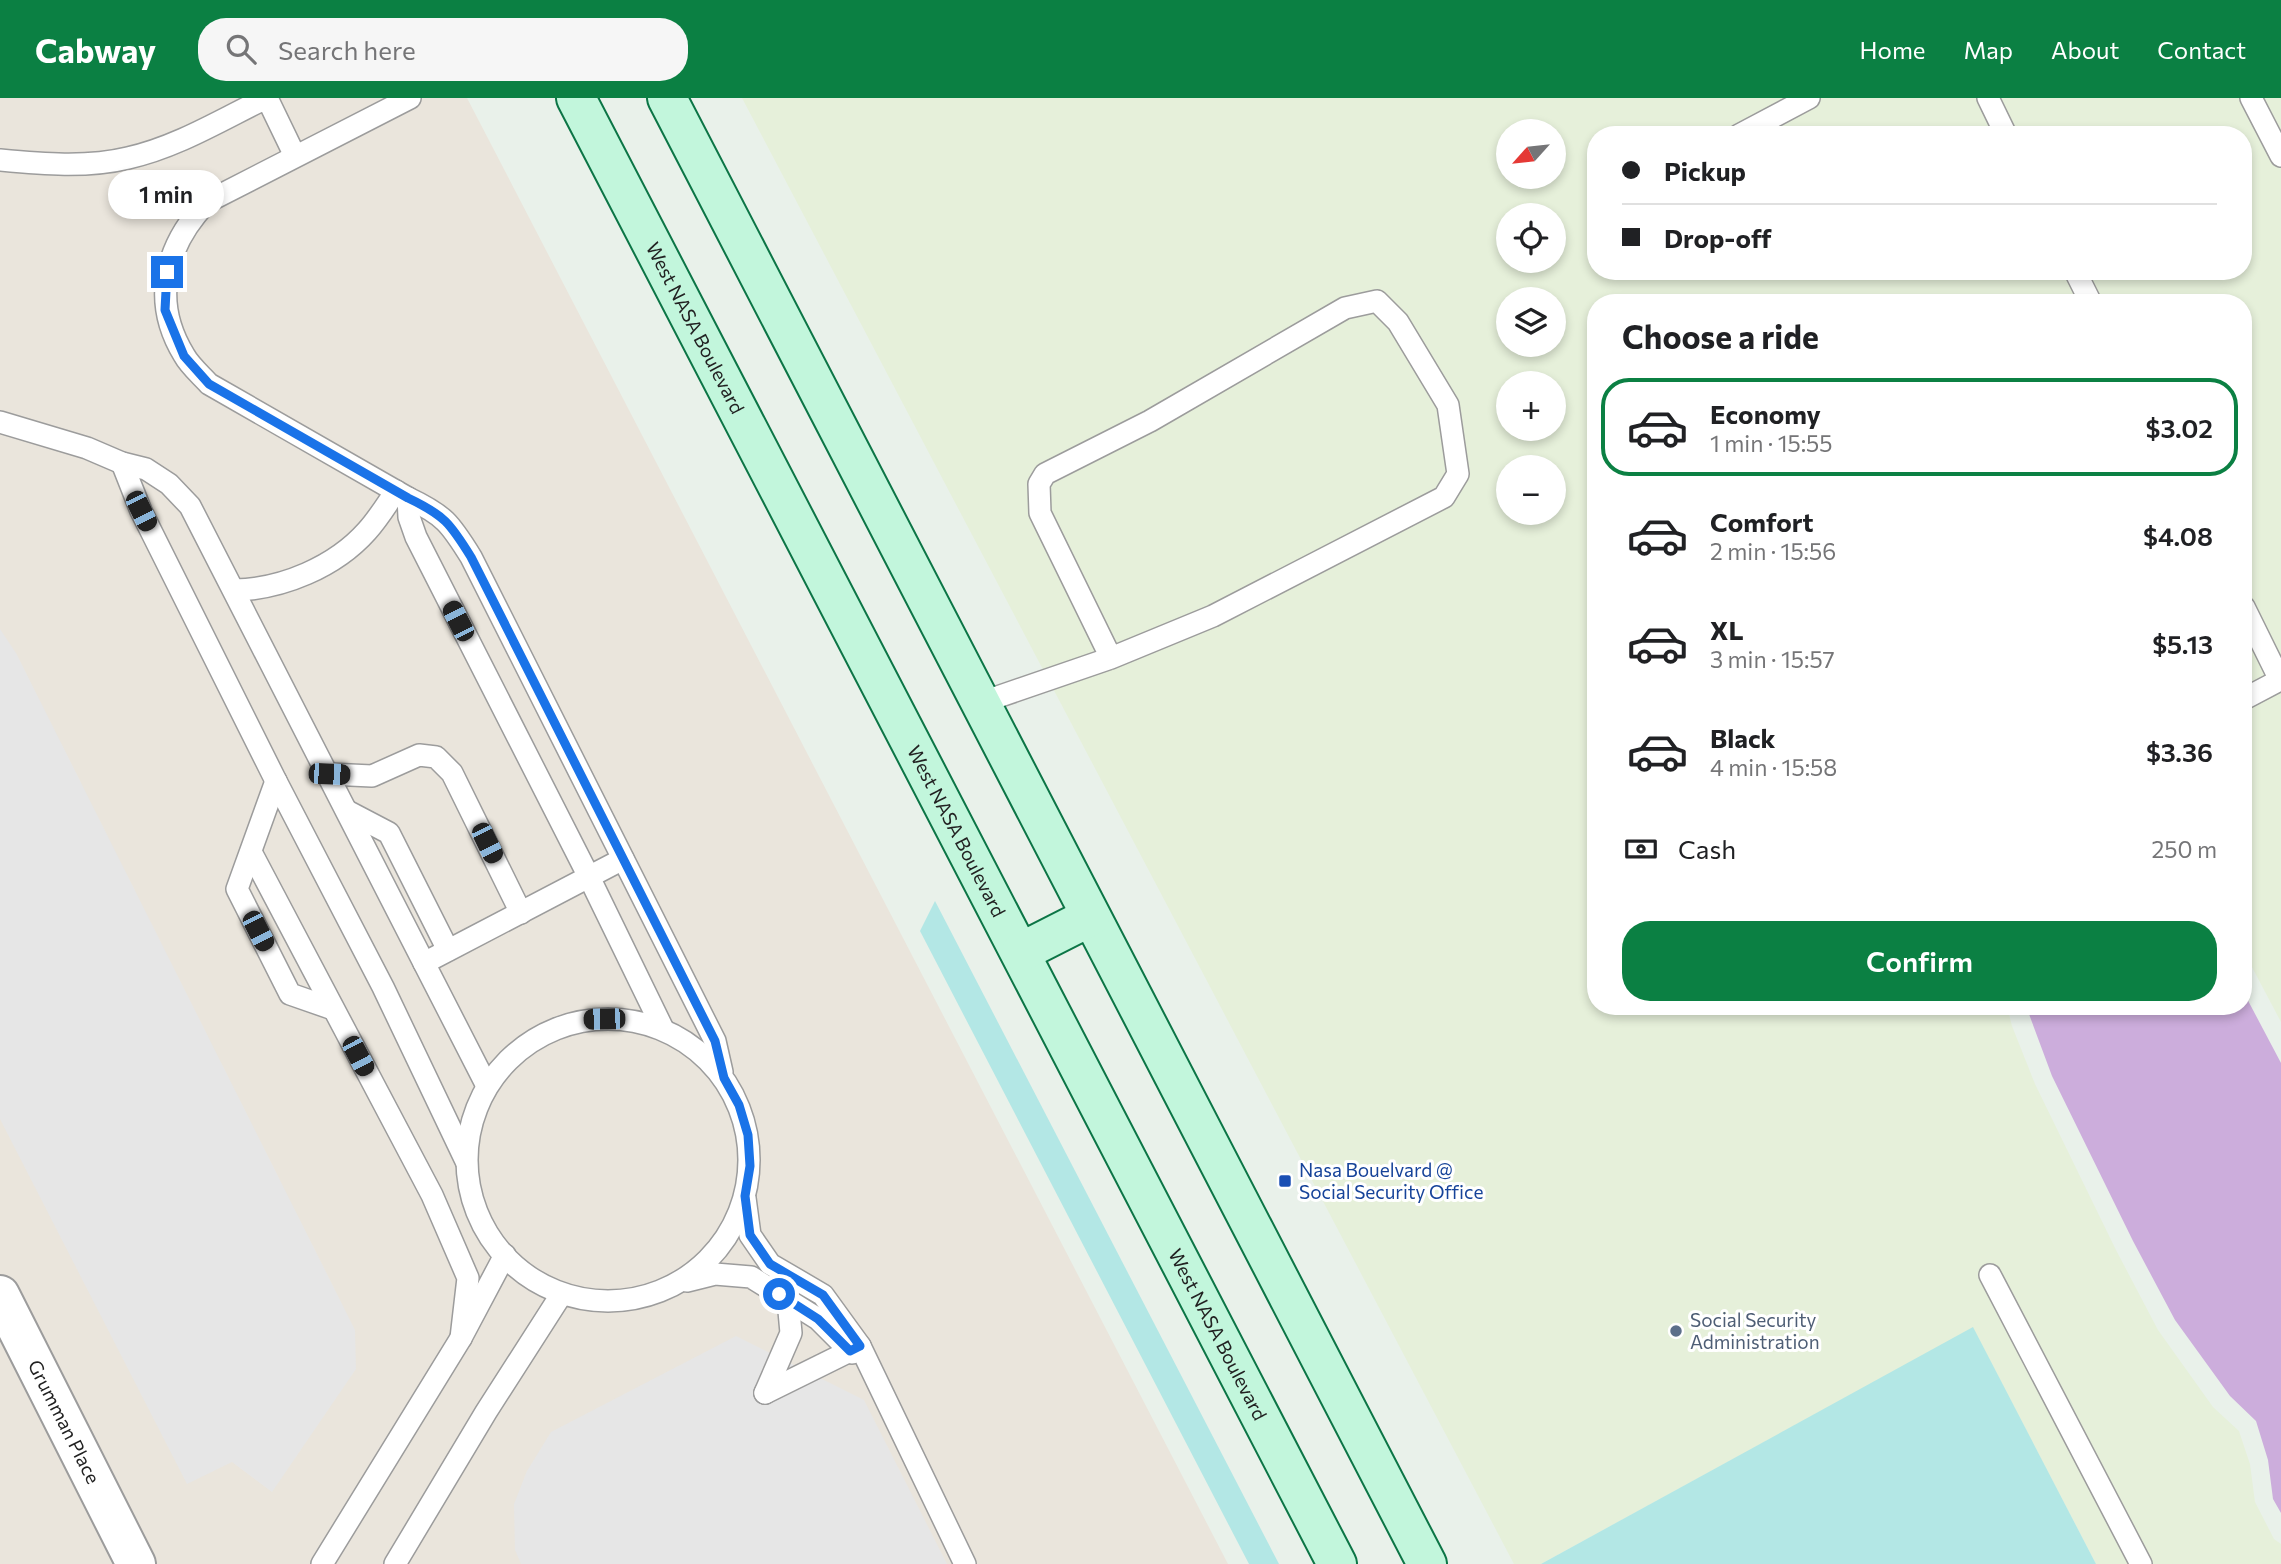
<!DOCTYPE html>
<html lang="en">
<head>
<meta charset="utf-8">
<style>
  :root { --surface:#fff; --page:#f6f6f6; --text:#202124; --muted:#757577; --line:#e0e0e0; --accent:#0b8043 }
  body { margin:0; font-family:Commissioner,sans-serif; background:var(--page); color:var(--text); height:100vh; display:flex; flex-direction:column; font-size:26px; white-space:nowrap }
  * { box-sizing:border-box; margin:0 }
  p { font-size:23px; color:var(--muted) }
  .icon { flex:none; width:38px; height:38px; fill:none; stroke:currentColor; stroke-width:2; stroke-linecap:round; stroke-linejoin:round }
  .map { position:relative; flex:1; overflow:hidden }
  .details { position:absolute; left:1587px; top:196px; width:665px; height:721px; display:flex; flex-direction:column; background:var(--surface); border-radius:28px; box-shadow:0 4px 10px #0003 }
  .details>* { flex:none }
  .guide { position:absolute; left:1587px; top:28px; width:665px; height:154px; border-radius:28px; box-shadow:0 4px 10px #0003; display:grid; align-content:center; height:154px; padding:0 35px; background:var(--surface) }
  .needle { width:46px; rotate:243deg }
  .tools { position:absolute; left:1496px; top:21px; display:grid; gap:14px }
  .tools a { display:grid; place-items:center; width:70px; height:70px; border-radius:50%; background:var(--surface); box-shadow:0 4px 10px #0003; font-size:35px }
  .end { position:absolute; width:32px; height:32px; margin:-16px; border:9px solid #1a73e8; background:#fff; box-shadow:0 0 0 4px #fff }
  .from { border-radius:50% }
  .bubble { position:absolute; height:49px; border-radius:24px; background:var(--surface); box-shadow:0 4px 10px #0003; font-size:23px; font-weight:600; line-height:49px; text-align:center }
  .car { position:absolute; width:21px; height:42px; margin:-21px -10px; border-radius:9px; box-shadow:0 0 5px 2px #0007; background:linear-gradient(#222 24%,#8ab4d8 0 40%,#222 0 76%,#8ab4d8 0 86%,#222 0) }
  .guide b { display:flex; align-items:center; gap:24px; height:66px; font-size:26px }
  .guide b+b { border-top:2px solid var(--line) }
  .guide i { width:18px; height:18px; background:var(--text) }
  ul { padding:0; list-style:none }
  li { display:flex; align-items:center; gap:21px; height:98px; margin:0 14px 10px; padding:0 21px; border:4px solid transparent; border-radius:28px }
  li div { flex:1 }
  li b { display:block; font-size:26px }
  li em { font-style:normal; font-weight:600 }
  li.on { border-color:var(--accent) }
  li>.icon { width:63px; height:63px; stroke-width:1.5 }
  h2 { padding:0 35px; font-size:32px; line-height:84px }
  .pay { display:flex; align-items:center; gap:18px; height:77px; padding:0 35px; font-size:26px }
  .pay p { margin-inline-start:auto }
  .cta { display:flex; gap:14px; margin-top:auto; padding:14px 35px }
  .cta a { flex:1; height:80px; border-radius:28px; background:var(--accent); color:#fff; font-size:28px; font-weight:600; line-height:80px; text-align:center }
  header { display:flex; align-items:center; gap:42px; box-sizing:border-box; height:98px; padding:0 35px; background:var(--accent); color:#fff }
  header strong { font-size:33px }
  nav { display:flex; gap:38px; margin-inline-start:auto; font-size:24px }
  .search { width:490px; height:63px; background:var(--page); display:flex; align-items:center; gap:18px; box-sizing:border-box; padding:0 24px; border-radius:28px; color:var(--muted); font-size:26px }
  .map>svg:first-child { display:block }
</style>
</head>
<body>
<header>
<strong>Cabway</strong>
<div class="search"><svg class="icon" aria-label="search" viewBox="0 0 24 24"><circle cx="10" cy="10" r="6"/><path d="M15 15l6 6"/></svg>Search here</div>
<nav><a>Home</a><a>Map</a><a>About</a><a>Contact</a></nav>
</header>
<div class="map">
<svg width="2281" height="1466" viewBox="0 0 2281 1466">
  <rect width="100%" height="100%" fill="#e9f1ea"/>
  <!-- commercial -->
  <path fill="#e6f0da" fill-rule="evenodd" d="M742 0H2281V924L2244 854V205H1596V908H2007L2012 928 2035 986 2116 1152 2158 1232 2213 1309 2239 1333 2250 1366 2255 1404 2274 1441 2281 1446V1466H2096L1973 1230 1541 1466H1514ZM1508 33H1554V79H1508ZM1596 37H2244V173H1596ZM1508 117H1554V163H1508ZM1508 201H1554V247H1508ZM1508 285H1554V331H1508ZM1508 369H1554V415H1508Z"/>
  <!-- industrial -->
  <path fill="#eae5dc" d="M0 0H467L1228 1466H0Z"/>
  <!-- grass -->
  <g fill="#b3e7e5">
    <path d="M935 803 1279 1466H1249L920 833Z"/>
    <path d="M1973 1229 2096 1466H1541Z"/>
  </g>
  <!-- parking -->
  <g fill="#e6e6e6">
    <path d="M0 531 16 555 355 1232 356 1271 272 1394 232 1364 187 1386 0 1021Z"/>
    <path d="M736 1238 864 1302 947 1466H521L515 1452 514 1406 527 1373 551 1334Z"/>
  </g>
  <!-- water -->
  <path fill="#ccaddc" d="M2244 895 2281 965V1415L2273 1401 2268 1362 2256 1323 2230 1298 2175 1222 2133 1143 2052 978 2026 908H2244Z"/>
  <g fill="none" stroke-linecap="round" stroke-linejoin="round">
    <!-- service casing -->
    <g stroke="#9c9c9c" stroke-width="24">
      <g id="service">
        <path d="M267 0 295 58"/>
        <path d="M410 0 207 104C165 148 151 203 184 257 190 268 201 277 209 286L408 400 409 419 416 439 589 779 663 931"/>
        <path d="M1988 0 2006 37"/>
        <path d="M2251 0 2281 58"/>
        <path d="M1739 37 1809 0"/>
        <path d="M0 62C42 66 87 70 128 60 177 49 221 22 266 0"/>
        <path d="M2075 173 2091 205"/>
        <path d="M0 324 87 350 122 365 146 371 169 386 190 408 487 988"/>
        <path d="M122 365 141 413 276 683 383 889 466 1063"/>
        <path d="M408 400C444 417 450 425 471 459L715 943 722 974"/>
        <path d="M235 492C282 491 335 469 367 433 378 421 387 406 396 393"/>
        <path d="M2244 509 2280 582 2244 601"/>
        <path d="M980 605 1111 560 1213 518 1444 399 1458 376 1448 307 1398 224 1377 203 1345 210 1150 323 1045 376 1039 386 1040 415 1111 560"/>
        <path d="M329 676 372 678 419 657 436 659 452 675 521 815"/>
        <path d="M276 683 237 791 290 896 333 911"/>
        <path d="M347 713 389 735 448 852"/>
        <path d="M251 754 432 1097 468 1180 461 1240"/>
        <path d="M424 865 623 761"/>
        <circle cx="608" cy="1062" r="141"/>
        <path d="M745 1100 750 1137 770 1166 823 1197 860 1248 965 1466"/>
        <path d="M1990 1177 2141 1466"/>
        <path d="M687 1183 715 1176 751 1179 818 1221 852 1255"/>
        <path d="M765 1295 860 1248"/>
        <path d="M765 1295 791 1235 788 1202"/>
        <path d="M322 1466 461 1240 505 1157"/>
        <path d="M395 1466 486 1314 561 1197"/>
      </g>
    </g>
    <!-- minor casing -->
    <g stroke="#9c9c9c" stroke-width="42">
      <g id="minor">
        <path id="s1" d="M0 1197 136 1466"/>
      </g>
    </g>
    <!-- secondary casing -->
    <g stroke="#0c7546" stroke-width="42">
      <g id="secondary">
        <path id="s2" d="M576 0 1337 1466"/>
        <path d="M667 0 1427 1466"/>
        <path d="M1021 854 1090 819"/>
      </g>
    </g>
    <!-- service -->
    <use href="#service" stroke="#fff" stroke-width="21"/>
    <!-- minor -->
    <use href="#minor" stroke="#fff" stroke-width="38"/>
    <!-- secondary -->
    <use href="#secondary" stroke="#c2f6dc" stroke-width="38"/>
  </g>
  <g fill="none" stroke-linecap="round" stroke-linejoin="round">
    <!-- route -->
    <path stroke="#1a73e8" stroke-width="9" d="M167 174 165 212 184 258 209 286 408 400C444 417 450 425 471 459L715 943 724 980 739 1007 748 1037 750 1068 745 1098 750 1137 770 1166 823 1197 860 1248 850 1253 818 1221 779 1196"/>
  </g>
  <!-- markers -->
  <rect fill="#1a4fb4" stroke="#fff" stroke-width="2.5" x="1278" y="1076" width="14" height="14" rx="3.5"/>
  <circle fill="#5c6f8a" stroke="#fff" stroke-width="2.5" cx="1676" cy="1233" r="7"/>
  <g text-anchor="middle" stroke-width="6" stroke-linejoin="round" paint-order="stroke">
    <!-- street labels -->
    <g font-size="19" fill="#222" stroke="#fff">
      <text dy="7" stroke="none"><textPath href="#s2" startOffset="259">West NASA Boulevard</textPath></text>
      <text dy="7" stroke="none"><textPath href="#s2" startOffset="826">West NASA Boulevard</textPath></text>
      <text dy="7" stroke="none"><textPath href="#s2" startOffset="1393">West NASA Boulevard</textPath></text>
      <text dy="7" stroke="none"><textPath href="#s1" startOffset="142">Grumman Place</textPath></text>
    </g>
    <!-- transit labels -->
    <g font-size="19" fill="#164399" stroke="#fff" text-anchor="start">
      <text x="1299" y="1079">Nasa Bouelvard @<tspan x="1299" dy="22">Social Security Office</tspan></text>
    </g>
    <!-- service labels -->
    <g font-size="19" fill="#4e5e75" stroke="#fff" text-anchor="start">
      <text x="1690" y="1229">Social Security<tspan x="1690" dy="22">Administration</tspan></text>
    </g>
  </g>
</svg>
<div class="tools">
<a><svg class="needle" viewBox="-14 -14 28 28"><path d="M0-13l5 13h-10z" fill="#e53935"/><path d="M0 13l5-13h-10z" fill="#757577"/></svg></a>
<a><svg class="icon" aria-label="locate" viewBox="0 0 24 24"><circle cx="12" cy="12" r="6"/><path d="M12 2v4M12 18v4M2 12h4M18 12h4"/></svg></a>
<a><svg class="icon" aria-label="layers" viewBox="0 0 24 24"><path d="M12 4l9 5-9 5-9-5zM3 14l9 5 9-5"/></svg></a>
<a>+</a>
<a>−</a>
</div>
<i class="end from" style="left:779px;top:1196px"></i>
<i class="end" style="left:167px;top:174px"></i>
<div class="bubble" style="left:108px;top:72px;width:116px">1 min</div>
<i class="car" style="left:141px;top:413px;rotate:154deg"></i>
<i class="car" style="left:458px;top:523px;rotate:333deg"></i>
<i class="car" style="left:329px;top:676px;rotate:92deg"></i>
<i class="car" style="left:487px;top:745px;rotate:154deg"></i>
<i class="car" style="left:258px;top:833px;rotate:153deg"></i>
<i class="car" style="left:604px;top:921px;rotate:269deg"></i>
<i class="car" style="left:358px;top:958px;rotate:152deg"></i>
<div class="guide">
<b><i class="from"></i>Pickup</b>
<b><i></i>Drop-off</b>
</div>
<section class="details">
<h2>Choose a ride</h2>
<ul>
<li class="on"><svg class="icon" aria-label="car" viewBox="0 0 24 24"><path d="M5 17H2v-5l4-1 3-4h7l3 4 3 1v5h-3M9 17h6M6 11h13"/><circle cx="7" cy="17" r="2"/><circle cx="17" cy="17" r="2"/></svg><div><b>Economy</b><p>1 min · 15:55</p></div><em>$3.02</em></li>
<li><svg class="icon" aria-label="car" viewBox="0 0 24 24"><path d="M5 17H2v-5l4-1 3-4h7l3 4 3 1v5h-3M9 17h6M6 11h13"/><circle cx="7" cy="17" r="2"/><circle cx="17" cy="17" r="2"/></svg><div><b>Comfort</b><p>2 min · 15:56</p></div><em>$4.08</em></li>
<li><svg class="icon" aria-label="car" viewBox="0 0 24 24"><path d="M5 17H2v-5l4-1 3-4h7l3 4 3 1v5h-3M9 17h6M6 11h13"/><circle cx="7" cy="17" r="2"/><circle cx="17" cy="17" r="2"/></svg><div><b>XL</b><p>3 min · 15:57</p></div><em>$5.13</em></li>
<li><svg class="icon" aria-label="car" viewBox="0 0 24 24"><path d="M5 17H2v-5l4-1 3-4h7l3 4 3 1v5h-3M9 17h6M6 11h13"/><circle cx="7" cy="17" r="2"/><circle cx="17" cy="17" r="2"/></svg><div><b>Black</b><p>4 min · 15:58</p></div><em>$3.36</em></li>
</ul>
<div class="pay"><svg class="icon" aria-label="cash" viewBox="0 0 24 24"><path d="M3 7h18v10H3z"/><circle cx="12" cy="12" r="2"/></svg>Cash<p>250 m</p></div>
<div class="cta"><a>Confirm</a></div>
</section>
</div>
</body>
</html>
